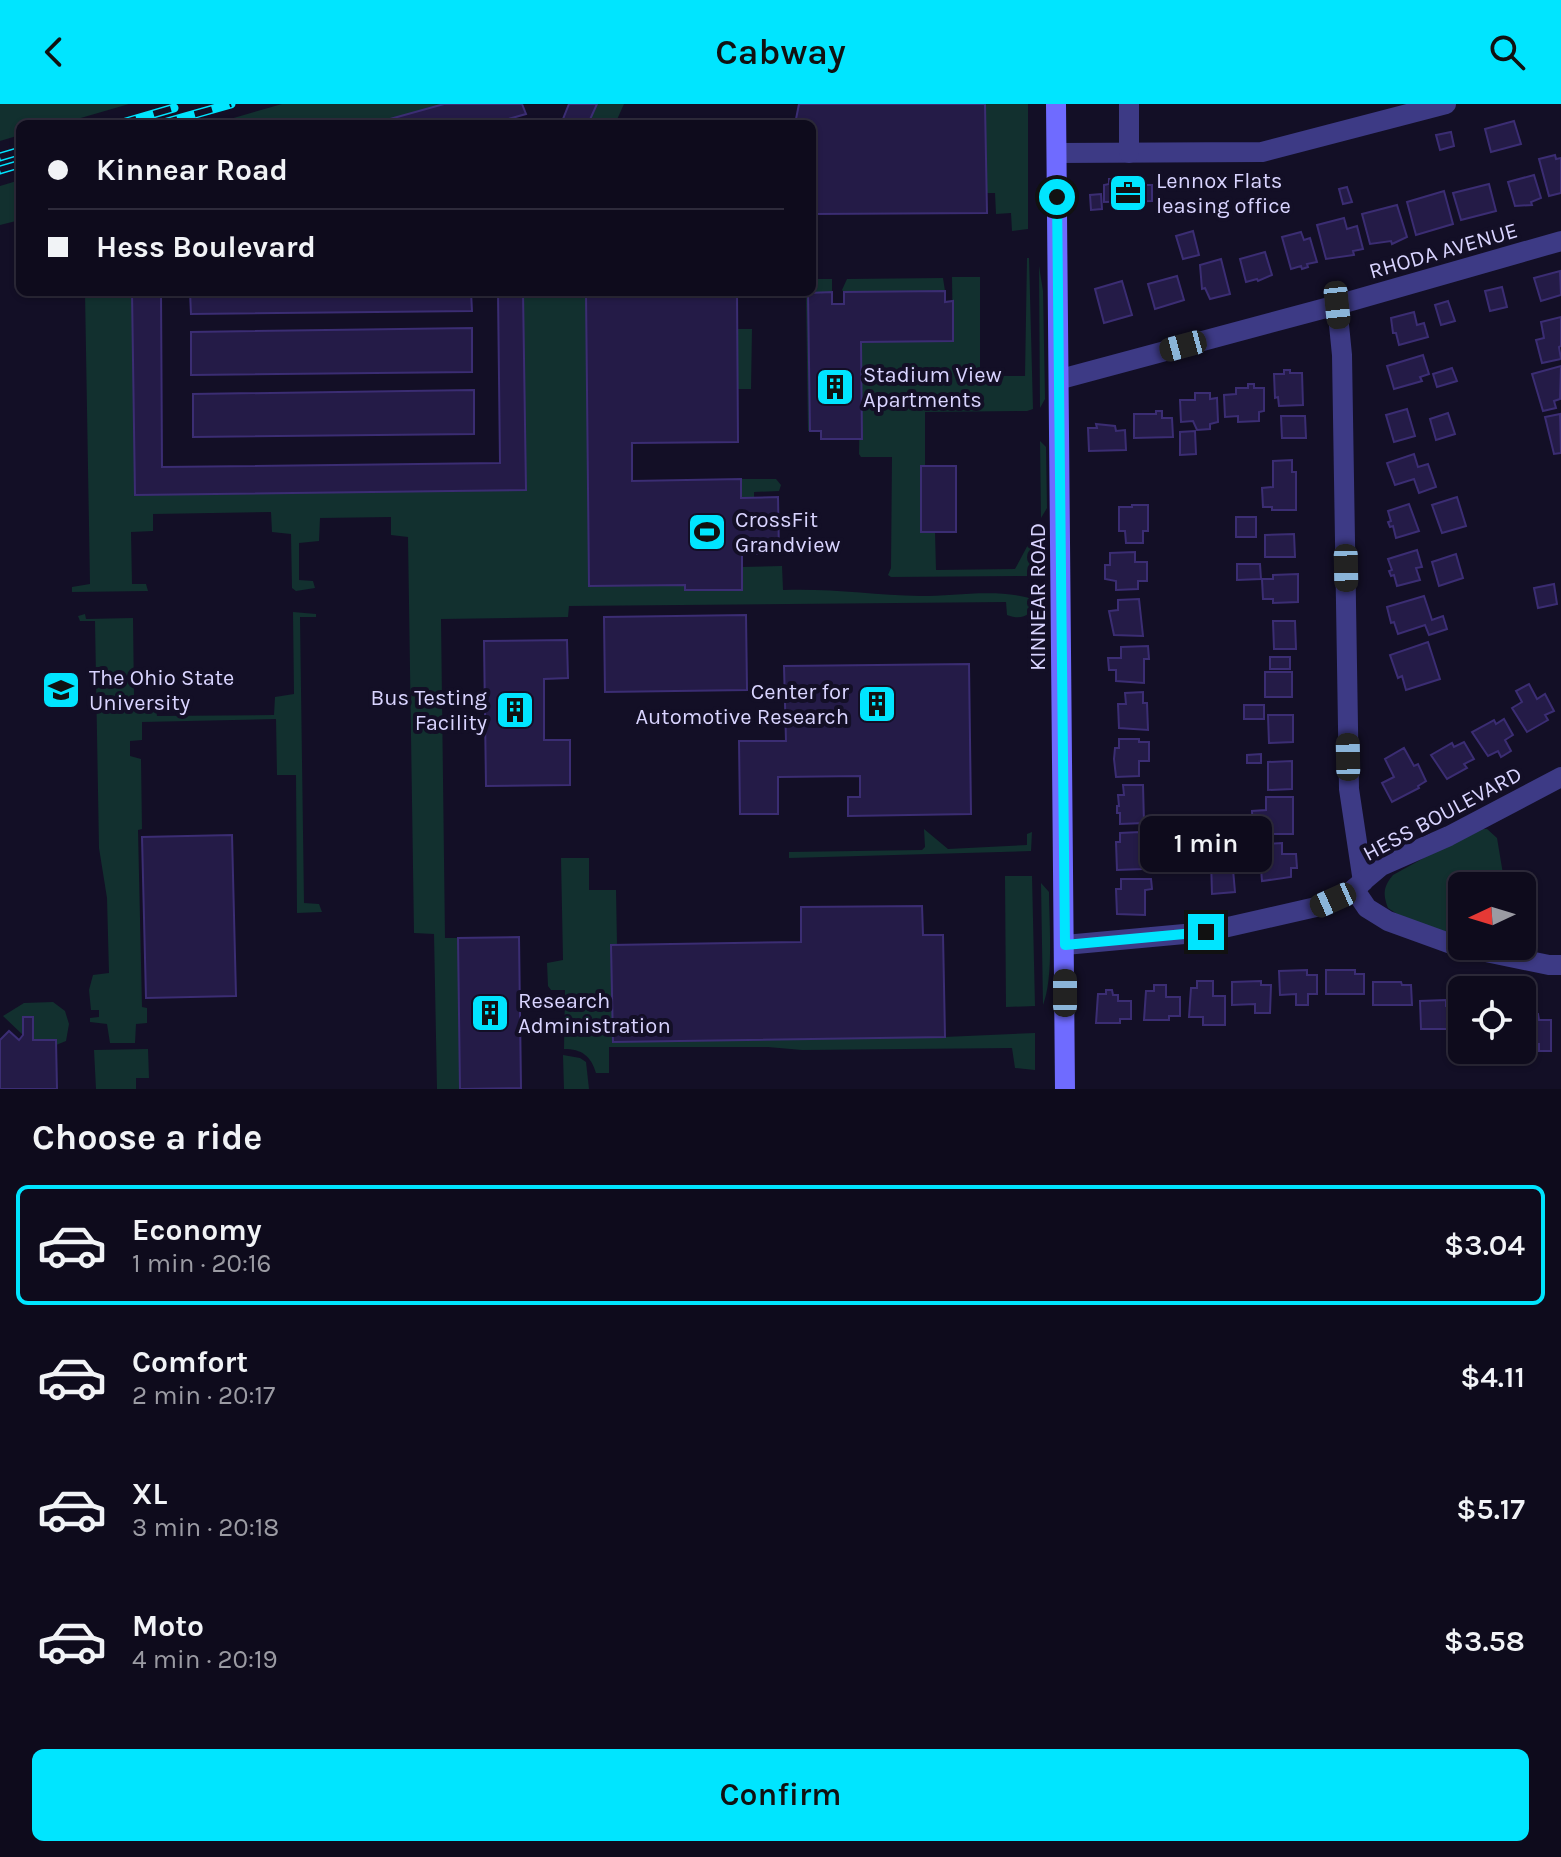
<!DOCTYPE html>
<html lang="en">
<head>
<meta charset="utf-8">
<style>
  :root { --surface:#0e0b1c; --page:#171425; --text:#f1f3f6; --muted:#9b9ba3; --line:#2e2b3b; --accent:#00e5ff }
  body { margin:0; font-family:Karla,sans-serif; background:var(--page); color:var(--text); height:100vh; display:flex; flex-direction:column; font-size:30px; white-space:nowrap }
  * { box-sizing:border-box; margin:0 }
  p { font-size:26px; color:var(--muted) }
  .icon { flex:none; width:44px; height:44px; fill:none; stroke:currentColor; stroke-width:2; stroke-linecap:round; stroke-linejoin:round }
  .map { position:relative; height:985px; overflow:hidden }
  .side { display:flex; flex-direction:column; background:var(--surface); flex:1 }
  .side>* { flex:none }
  .guide { position:absolute; left:16px; top:16px; width:800px; height:176px; border-radius:12px; box-shadow:0 2px 6px #0004,0 0 0 2px var(--line); display:grid; align-content:center; height:176px; padding:0 32px; background:var(--surface) }
  .needle { width:52px; rotate:266deg }
  .buttons { position:absolute; left:1448px; top:768px; display:grid; gap:16px }
  .buttons a { display:grid; place-items:center; width:88px; height:88px; border-radius:12px; background:var(--surface); box-shadow:0 2px 6px #0004,0 0 0 2px var(--line); font-size:40px }
  .end { position:absolute; width:36px; height:36px; margin:-18px; border:10px solid #00e5ff; background:#111; box-shadow:0 0 0 4px #111 }
  .from { border-radius:50% }
  .bubble { position:absolute; height:56px; border-radius:12px; background:var(--surface); box-shadow:0 2px 6px #0004,0 0 0 2px var(--line); font-size:26px; font-weight:600; line-height:56px; text-align:center }
  .car { position:absolute; width:24px; height:48px; margin:-24px -12px; border-radius:10px; box-shadow:0 0 6px 2px #0007; background:linear-gradient(#222 24%,#8ab4d8 0 40%,#222 0 76%,#8ab4d8 0 86%,#222 0) }
  .guide b { display:flex; align-items:center; gap:28px; height:76px; font-size:30px }
  .guide b+b { border-top:2px solid var(--line) }
  .guide i { width:20px; height:20px; background:var(--text) }
  ul { padding:0; list-style:none }
  li { display:flex; align-items:center; gap:24px; height:120px; margin:0 16px 12px; padding:0 16px; border:4px solid transparent; border-radius:12px }
  li div { flex:1 }
  li b { display:block; font-size:30px }
  li em { font-style:normal; font-weight:600 }
  li.on { border-color:var(--accent) }
  li>.icon { width:72px; height:72px; stroke-width:1.5 }
  h2 { padding:0 32px; font-size:36px; line-height:96px }
  .cta { display:flex; gap:16px; margin-top:auto; padding:16px 32px }
  .cta a { flex:1; height:92px; border-radius:12px; background:var(--accent); color:#111; font-size:32px; font-weight:600; line-height:92px; text-align:center }
  header { display:flex; justify-content:space-between; align-items:center; height:104px; padding:0 32px; background:var(--accent); color:#111; font-size:36px; font-weight:600 }
  .map>svg:first-child { display:block }
</style>
</head>
<body>
<header><svg class="icon" aria-label="back" viewBox="0 0 24 24"><path d="M15 5l-7 7 7 7"/></svg>Cabway<svg class="icon" aria-label="search" viewBox="0 0 24 24"><circle cx="10" cy="10" r="6"/><path d="M15 15l6 6"/></svg></header>
<div class="map">
<svg width="1561" height="985" viewBox="0 0 1561 985">
  <rect width="100%" height="100%" fill="#130f26"/>
  <!-- green -->
  <g fill="#12302f">
    <path d="M0 0H129L60 20H20V31L0 37Z"/>
    <path d="M282 0H444L372 20H213Z"/>
    <path d="M597 0H624L615 20H588Z"/>
    <path d="M985 0H1028V125L1012 127 1011 109 996 110 995 89H987Z"/>
    <path d="M20 76V116L0 121V82Z"/>
    <path d="M1027 154H1029L1033 305 1027 307 925 308V362L921 363V428H935L936 466 1015 465 1030 437 1033 444 1031 472 891 473 888 471 891 464 892 353H861L859 350 861 238 953 237 952 173H980V272H1025Z"/>
    <path d="M1039 162 1043 187 1045 295 1040 304Z"/>
    <path d="M943 174 945 187 844 188 842 186 847 175Z"/>
    <path d="M812 175H832V188L808 189 810 327H808L806 188H812Z"/>
    <path d="M85 188H132L136 391 525 386 523 188H586L589 482 685 481V486H741L742 463 782 462 783 486C829 484 874 491 920 492 958 492 1002 483 1038 497 1030 511 1023 517 1007 511L1006 498 569 502 568 513 441 515 445 834H458L460 985H437L434 830 414 829 408 433 391 431V413L320 414 319 437 299 439V476L313 477 315 484 296 487 292 484 291 430 272 428 271 408 153 410V427L131 428 132 480H146L148 487 72 488V483L90 480Z"/>
    <path d="M738 225H752L751 285H738Z"/>
    <path d="M1040 337 1046 343 1047 404 1041 414Z"/>
    <path d="M741 375H776L781 381 779 387 754 388V394H741Z"/>
    <path d="M293 508 316 510V513H300L304 799 319 800 322 808 297 809 296 671H277L276 615 142 618V636L130 637V652L141 655 142 725 138 726 142 903 147 904V919L136 920 135 939H110L107 920 90 918V914L99 913V906H91L89 886 93 871 109 869 107 794 99 744 95 517H80L78 512 85 510 86 515 133 514 134 593H154L157 612 274 611 275 593 294 590Z"/>
    <path d="M924 725 948 745 1027 741V730L1032 728 1031 747 789 754V748L922 746 925 743Z"/>
    <path d="M1476 725H1487L1497 734 1505 782H1462V833L1403 814 1388 804C1383 790 1383 783 1393 771Z"/>
    <path d="M561 754H589V786H616L617 841 611 842 613 938 944 933 1035 929V966L1015 964 1012 944 802 946 768 943H609V969H596C591 952 582 945 564 945L565 886H551L548 882 547 859 563 856Z"/>
    <path d="M1005 772H1032L1035 902 1006 903Z"/>
    <path d="M1041 779 1049 788C1049 818 1054 874 1043 901Z"/>
    <path d="M53 898 65 907 69 920 66 937 56 941 55 936H33V913L23 931 3 912 24 899Z"/>
    <path d="M148 945 149 974H136V985H96L94 946Z"/>
    <path d="M563 951 580 954 586 958 589 985H564Z"/>
  </g>
  <!-- building -->
  <g fill="#241b47" stroke="#3b2d73" stroke-width="2">
    <path d="M444 0H522L526 10 491 20H372Z"/>
    <path d="M569 0H597L588 20H561Z"/>
    <path d="M799 0H985L987 109 812 110V20H795Z"/>
    <path d="M1514 17 1521 40 1491 48 1485 25Z"/>
    <path d="M1451 28 1454 42 1440 46 1436 31Z"/>
    <path d="M1555 51 1556 55 1561 54V89L1549 92 1539 55Z"/>
    <path d="M1534 71 1541 94 1531 98 1532 101 1515 102 1508 78Z"/>
    <path d="M1109 75H1144V81H1152V97L1104 98V81L1109 80Z"/>
    <path d="M1489 80 1496 107 1461 116 1453 89Z"/>
    <path d="M1347 83 1352 98 1343 100 1339 85Z"/>
    <path d="M1444 87 1453 120 1416 131 1407 98Z"/>
    <path d="M1101 90 1102 105 1091 106 1090 91Z"/>
    <path d="M1397 101 1407 133 1392 140 1391 137 1370 140 1362 110Z"/>
    <path d="M1344 114 1347 125 1357 122 1363 145 1353 147 1354 151 1326 155 1317 121Z"/>
    <path d="M1193 127 1199 151 1183 155 1176 132Z"/>
    <path d="M1301 128 1304 136 1310 134 1317 158 1307 160 1308 163 1302 165 1301 162 1291 165 1282 133Z"/>
    <path d="M1265 148 1272 171 1258 177 1257 175 1246 178 1240 155Z"/>
    <path d="M1221 155 1230 190 1210 195 1205 184 1202 185 1200 161Z"/>
    <path d="M1560 167 1561 191 1541 197 1534 174Z"/>
    <path d="M1177 172 1184 196 1155 205 1148 180Z"/>
    <path d="M1122 177 1132 211 1104 219 1095 185Z"/>
    <path d="M1502 183 1507 203 1490 207 1485 187Z"/>
    <path d="M945 187V198L953 197V237L861 238 862 335H821V327H810L808 189 832 188V200H844V188Z"/>
    <path d="M132 188H161L162 363 500 359 498 188H523L526 386 135 391Z"/>
    <path d="M190 188H471L472 207 191 210Z"/>
    <path d="M586 188H737L738 338 632 339V377L741 375V394L778 393 779 449 742 450V486H685V481L589 482Z"/>
    <path d="M1448 197 1455 217 1441 221 1435 201Z"/>
    <path d="M1414 208 1417 221 1424 219 1428 233 1399 241 1396 229H1393L1391 214Z"/>
    <path d="M1561 213V242L1559 243 1561 255 1542 259 1536 236 1544 234 1541 218Z"/>
    <path d="M472 224V268L191 271V228Z"/>
    <path d="M1423 251 1429 270 1420 273 1422 277 1394 285 1387 262Z"/>
    <path d="M1561 262 1560 295 1554 297 1556 304 1543 307 1532 270Z"/>
    <path d="M1452 264 1457 277 1437 283 1433 270Z"/>
    <path d="M1284 266H1290V269H1302L1303 301 1279 302 1278 293 1275 294 1274 270H1284Z"/>
    <path d="M1248 280H1254V284H1264V307L1259 308V317L1238 318V312L1225 313 1224 291 1236 290V284H1248Z"/>
    <path d="M474 286V330L193 333V290Z"/>
    <path d="M1195 289H1210V295L1217 294 1218 318 1210 320V325L1197 326 1193 317 1181 318 1180 296H1195Z"/>
    <path d="M1407 305 1415 332 1394 338 1386 311Z"/>
    <path d="M1156 307H1162V314H1172L1173 333 1134 334V310H1156Z"/>
    <path d="M1448 309 1455 330 1436 336 1430 315Z"/>
    <path d="M1560 310 1561 349 1554 350 1545 313Z"/>
    <path d="M1281 312H1305L1306 334H1282Z"/>
    <path d="M1096 320 1115 322 1116 327 1125 326 1126 346 1089 347 1088 324H1097Z"/>
    <path d="M1195 327 1196 350 1180 351V328Z"/>
    <path d="M1414 350 1418 363 1428 360 1436 383 1419 389 1414 375 1395 381 1387 359Z"/>
    <path d="M1292 356V368H1296V406H1272V403H1263L1262 384 1273 383V357Z"/>
    <rect x="921" y="362" width="35" height="66"/>
    <path d="M1457 393 1466 422 1442 429 1432 401Z"/>
    <path d="M1409 400 1419 427 1396 434 1393 422 1390 423 1388 418 1391 417 1388 407Z"/>
    <path d="M1132 401H1148V427H1143V439H1126L1125 427H1119V403H1132Z"/>
    <rect x="1236" y="413" width="20" height="20"/>
    <path d="M1294 430 1295 453H1265V431Z"/>
    <path d="M1417 446 1422 463 1416 464 1420 476 1397 482 1394 471 1391 472 1389 467 1392 466 1388 455Z"/>
    <path d="M1135 448V458H1147V477H1138V485L1116 486V477L1105 475V461H1110V449Z"/>
    <path d="M1456 450 1463 474 1439 482 1432 458Z"/>
    <path d="M1237 460H1260L1261 475 1237 476Z"/>
    <path d="M1298 470V498L1273 499V495H1263L1262 475H1273V471Z"/>
    <path d="M1554 480 1557 500 1538 504 1534 484Z"/>
    <path d="M1424 492 1432 516 1443 512 1447 525 1429 531 1425 521 1398 530 1394 518 1391 519 1387 503Z"/>
    <path d="M1139 495 1143 532 1114 531 1109 507 1118 506V496Z"/>
    <path d="M746 511 747 586 605 588 604 513Z"/>
    <path d="M1273 517H1295L1296 545H1274Z"/>
    <path d="M567 536 568 574 544 575V636H570V681L486 682 484 537Z"/>
    <path d="M1428 538 1440 575 1406 586 1402 572 1398 574 1390 551Z"/>
    <path d="M1148 542 1149 555H1144V579L1116 577V566H1109L1108 554H1121V543Z"/>
    <rect x="1270" y="553" width="20" height="12"/>
    <path d="M969 560 971 710 848 712V693H860V672L778 673V710H740L739 637H786L784 562Z"/>
    <rect x="1265" y="568" width="27" height="25"/>
    <path d="M1529 580 1537 595 1545 590 1554 607 1545 611 1548 616 1527 628 1512 604 1522 598 1516 587Z"/>
    <path d="M1143 588V599H1147L1148 626 1119 624 1118 600H1126L1125 589Z"/>
    <rect x="1244" y="601" width="20" height="14"/>
    <path d="M1268 611H1293V638L1269 639Z"/>
    <path d="M1504 615 1513 631 1505 636 1511 647 1501 653 1498 647 1488 652 1472 628 1494 616 1496 620Z"/>
    <path d="M1119 635H1139V638H1149V657H1139V672L1116 673 1114 655 1115 644H1119Z"/>
    <path d="M1464 638 1474 655 1464 660 1467 664 1447 675 1431 651 1452 639 1454 643Z"/>
    <path d="M1404 644 1414 662 1418 660 1426 677 1418 682 1419 684 1392 698 1382 679 1394 673 1385 655Z"/>
    <path d="M1261 650V659H1247V651Z"/>
    <path d="M1292 657V685L1268 686V658Z"/>
    <path d="M1123 681H1143L1144 719 1120 720V709H1117V702H1119L1118 691H1124Z"/>
    <path d="M1266 693H1293V730H1253L1252 707 1266 706Z"/>
    <path d="M1140 728 1141 738 1161 737V752L1142 753 1143 765 1117 766 1116 738H1120V729Z"/>
    <path d="M232 731 236 892 146 894 142 733Z"/>
    <path d="M1282 739V750H1296L1297 764H1291V773L1262 777 1260 752 1247 753 1246 741Z"/>
    <path d="M1232 754 1235 788 1212 790 1211 756Z"/>
    <path d="M1121 775H1151L1152 785 1145 786V811L1117 810 1116 785H1121Z"/>
    <path d="M922 802 923 831H943L945 933 613 938 611 841 801 838V803Z"/>
    <path d="M519 833 521 984 460 985 458 834Z"/>
    <path d="M1307 866V871H1317V890H1308V901H1296V890L1280 891 1279 867Z"/>
    <path d="M1326 866H1355V870H1364V890H1326Z"/>
    <path d="M1197 877H1213V892H1225V921H1203V913H1189L1191 884H1197Z"/>
    <path d="M1261 877V881H1271L1270 909H1255V900L1232 901V878Z"/>
    <path d="M1373 878H1401L1402 881H1411L1412 901H1373Z"/>
    <path d="M1154 881H1166V893H1180V912H1169V916H1144L1146 887H1154Z"/>
    <path d="M1106 886H1112L1113 891H1118V897H1131V915H1120V919H1096L1098 890H1106Z"/>
    <path d="M1446 896V902L1457 901 1458 921H1448V925H1421L1420 897Z"/>
    <path d="M1522 910H1538L1539 916H1551V947H1539V940H1522Z"/>
    <path d="M23 913H33V936H56L57 985H0V936L9 927 19 936 23 931Z"/>
  </g>
  <g fill="none" stroke-linecap="round" stroke-linejoin="round">
    <!-- street -->
    <g stroke="#3d3a85" stroke-width="20">
      <path d="M1057 49 1262 48 1446 0"/>
      <path d="M1129 49V0"/>
      <path d="M1337 201 1342 251 1349 685 1363 778"/>
      <path d="M1061 275 1337 201 1561 137"/>
      <path d="M1354 785 1367 804 1388 817 1457 842 1549 861H1561"/>
      <path d="M1065 841 1206 828 1316 803 1349 789 1381 762 1449 732 1561 673"/>
    </g>
    <!-- secondary -->
    <path stroke="#6f6bff" stroke-width="20" d="M1056 0 1065 985"/>
    <!-- rail casing -->
    <g stroke="#00e5ff" stroke-width="9">
      <g id="rail">
        <path d="M119 20 174 4"/>
        <path d="M160 20 231 0"/>
        <path d="M0 53 20 47"/>
        <path d="M0 66 20 60"/>
      </g>
    </g>
    <!-- rail -->
    <use href="#rail" stroke="#130f26" stroke-width="6" stroke-dasharray="18" stroke-linecap="butt"/>
  </g>
  <g fill="none" stroke-linecap="round" stroke-linejoin="round">
    <!-- route -->
    <path stroke="#00e5ff" stroke-width="10" d="M1057 93 1065 841 1206 828"/>
  </g>
  <!-- icons -->
  <defs>
    <g id="office-square" transform="scale(2)"><rect x="-9" y="-9" width="18" height="18" rx="4" fill="#00e5ff" stroke="#130f26"/><path d="M-6-3h4V-5.5h4V-3h4V5H-6ZM-1-4.5V-3h2v-1.5ZM-6 0V1H6V0Z" fill="#111"/></g>
    <g id="building-square" transform="scale(2)"><rect x="-9" y="-9" width="18" height="18" rx="4" fill="#00e5ff" stroke="#130f26"/><path d="M-4-6H4V6H1V3H-1V6H-4ZM-2.5-4.3h1.7v1.8h-1.7ZM.8-4.3h1.7v1.8H.8ZM-2.5-1h1.7V.8h-1.7ZM.8-1h1.7V.8H.8Z" fill="#111"/></g>
    <g id="stadium-square" transform="scale(2)"><rect x="-9" y="-9" width="18" height="18" rx="4" fill="#00e5ff" stroke="#130f26"/><path d="M0-5a6.5 5 0 1 0 0 10a6.5 5 0 1 0 0-10ZM-3.5-1.8h7v3.6h-7Z" fill="#111"/></g>
    <g id="university-square" transform="scale(2)"><rect x="-9" y="-9" width="18" height="18" rx="4" fill="#00e5ff" stroke="#130f26"/><path d="M0-5L7-2L0 1L-7-2ZM-4 1L0 2.5L4 1V4Q0 6-4 4Z" fill="#111"/></g>
  </defs>
  <g fill-rule="evenodd">
    <use href="#office-square" x="1128" y="89"/>
    <use href="#building-square" x="835" y="283"/>
    <use href="#stadium-square" x="707" y="428"/>
    <use href="#university-square" x="61" y="586"/>
    <use href="#building-square" x="877" y="600"/>
    <use href="#building-square" x="515" y="606"/>
    <use href="#building-square" x="490" y="909"/>
  </g>
  <g text-anchor="middle" stroke-width="8" stroke-linejoin="round" paint-order="stroke">
    <!-- poi labels -->
    <g font-size="22" fill="#d9d4ff" stroke="#130f26" text-anchor="start">
      <text x="1156" y="84">Lennox Flats<tspan x="1156" dy="25">leasing office</tspan></text>
      <text x="863" y="278">Stadium View<tspan x="863" dy="25">Apartments</tspan></text>
      <text x="735" y="423">CrossFit<tspan x="735" dy="25">Grandview</tspan></text>
      <text x="89" y="581">The Ohio State<tspan x="89" dy="25">University</tspan></text>
      <text x="849" y="595" text-anchor="end">Center for<tspan x="849" dy="25">Automotive Research</tspan></text>
      <text x="487" y="601" text-anchor="end">Bus Testing<tspan x="487" dy="25">Facility</tspan></text>
      <text x="518" y="904">Research<tspan x="518" dy="25">Administration</tspan></text>
    </g>
    <!-- street labels -->
    <g font-size="22" fill="#d9d4ff" stroke="#130f26">
      <text transform="translate(1443 146) rotate(-16)" y="8">RHODA AVENUE</text>
      <text transform="translate(1037 493) rotate(-90)" y="8">KINNEAR ROAD</text>
      <text transform="translate(1442 709) rotate(-28)" y="8">HESS BOULEVARD</text>
    </g>
  </g>
</svg>
<div class="buttons">
<a><svg class="needle" viewBox="-14 -14 28 28"><path d="M0-13l5 13h-10z" fill="#e53935"/><path d="M0 13l5-13h-10z" fill="#9b9ba3"/></svg></a>
<a><svg class="icon" aria-label="locate" viewBox="0 0 24 24"><circle cx="12" cy="12" r="6"/><path d="M12 2v4M12 18v4M2 12h4M18 12h4"/></svg></a>
</div>
<i class="end from" style="left:1057px;top:93px"></i>
<i class="end" style="left:1206px;top:828px"></i>
<div class="bubble" style="left:1140px;top:712px;width:132px">1 min</div>
<i class="car" style="left:1337px;top:201px;rotate:174deg"></i>
<i class="car" style="left:1183px;top:242px;rotate:255deg"></i>
<i class="car" style="left:1346px;top:464px;rotate:179deg"></i>
<i class="car" style="left:1348px;top:653px;rotate:359deg"></i>
<i class="car" style="left:1333px;top:796px;rotate:246deg"></i>
<i class="car" style="left:1065px;top:889px;rotate:0deg"></i>
<div class="guide">
<b><i class="from"></i>Kinnear Road</b>
<b><i></i>Hess Boulevard</b>
</div>
</div>
<section class="side">
<h2>Choose a ride</h2>
<ul>
<li class="on"><svg class="icon" aria-label="car" viewBox="0 0 24 24"><path d="M5 17H2v-5l4-1 3-4h7l3 4 3 1v5h-3M9 17h6M6 11h13"/><circle cx="7" cy="17" r="2"/><circle cx="17" cy="17" r="2"/></svg><div><b>Economy</b><p>1 min · 20:16</p></div><em>$3.04</em></li>
<li><svg class="icon" aria-label="car" viewBox="0 0 24 24"><path d="M5 17H2v-5l4-1 3-4h7l3 4 3 1v5h-3M9 17h6M6 11h13"/><circle cx="7" cy="17" r="2"/><circle cx="17" cy="17" r="2"/></svg><div><b>Comfort</b><p>2 min · 20:17</p></div><em>$4.11</em></li>
<li><svg class="icon" aria-label="car" viewBox="0 0 24 24"><path d="M5 17H2v-5l4-1 3-4h7l3 4 3 1v5h-3M9 17h6M6 11h13"/><circle cx="7" cy="17" r="2"/><circle cx="17" cy="17" r="2"/></svg><div><b>XL</b><p>3 min · 20:18</p></div><em>$5.17</em></li>
<li><svg class="icon" aria-label="car" viewBox="0 0 24 24"><path d="M5 17H2v-5l4-1 3-4h7l3 4 3 1v5h-3M9 17h6M6 11h13"/><circle cx="7" cy="17" r="2"/><circle cx="17" cy="17" r="2"/></svg><div><b>Moto</b><p>4 min · 20:19</p></div><em>$3.58</em></li>
</ul>
<div class="cta"><a>Confirm</a></div>
</section>
</body>
</html>
